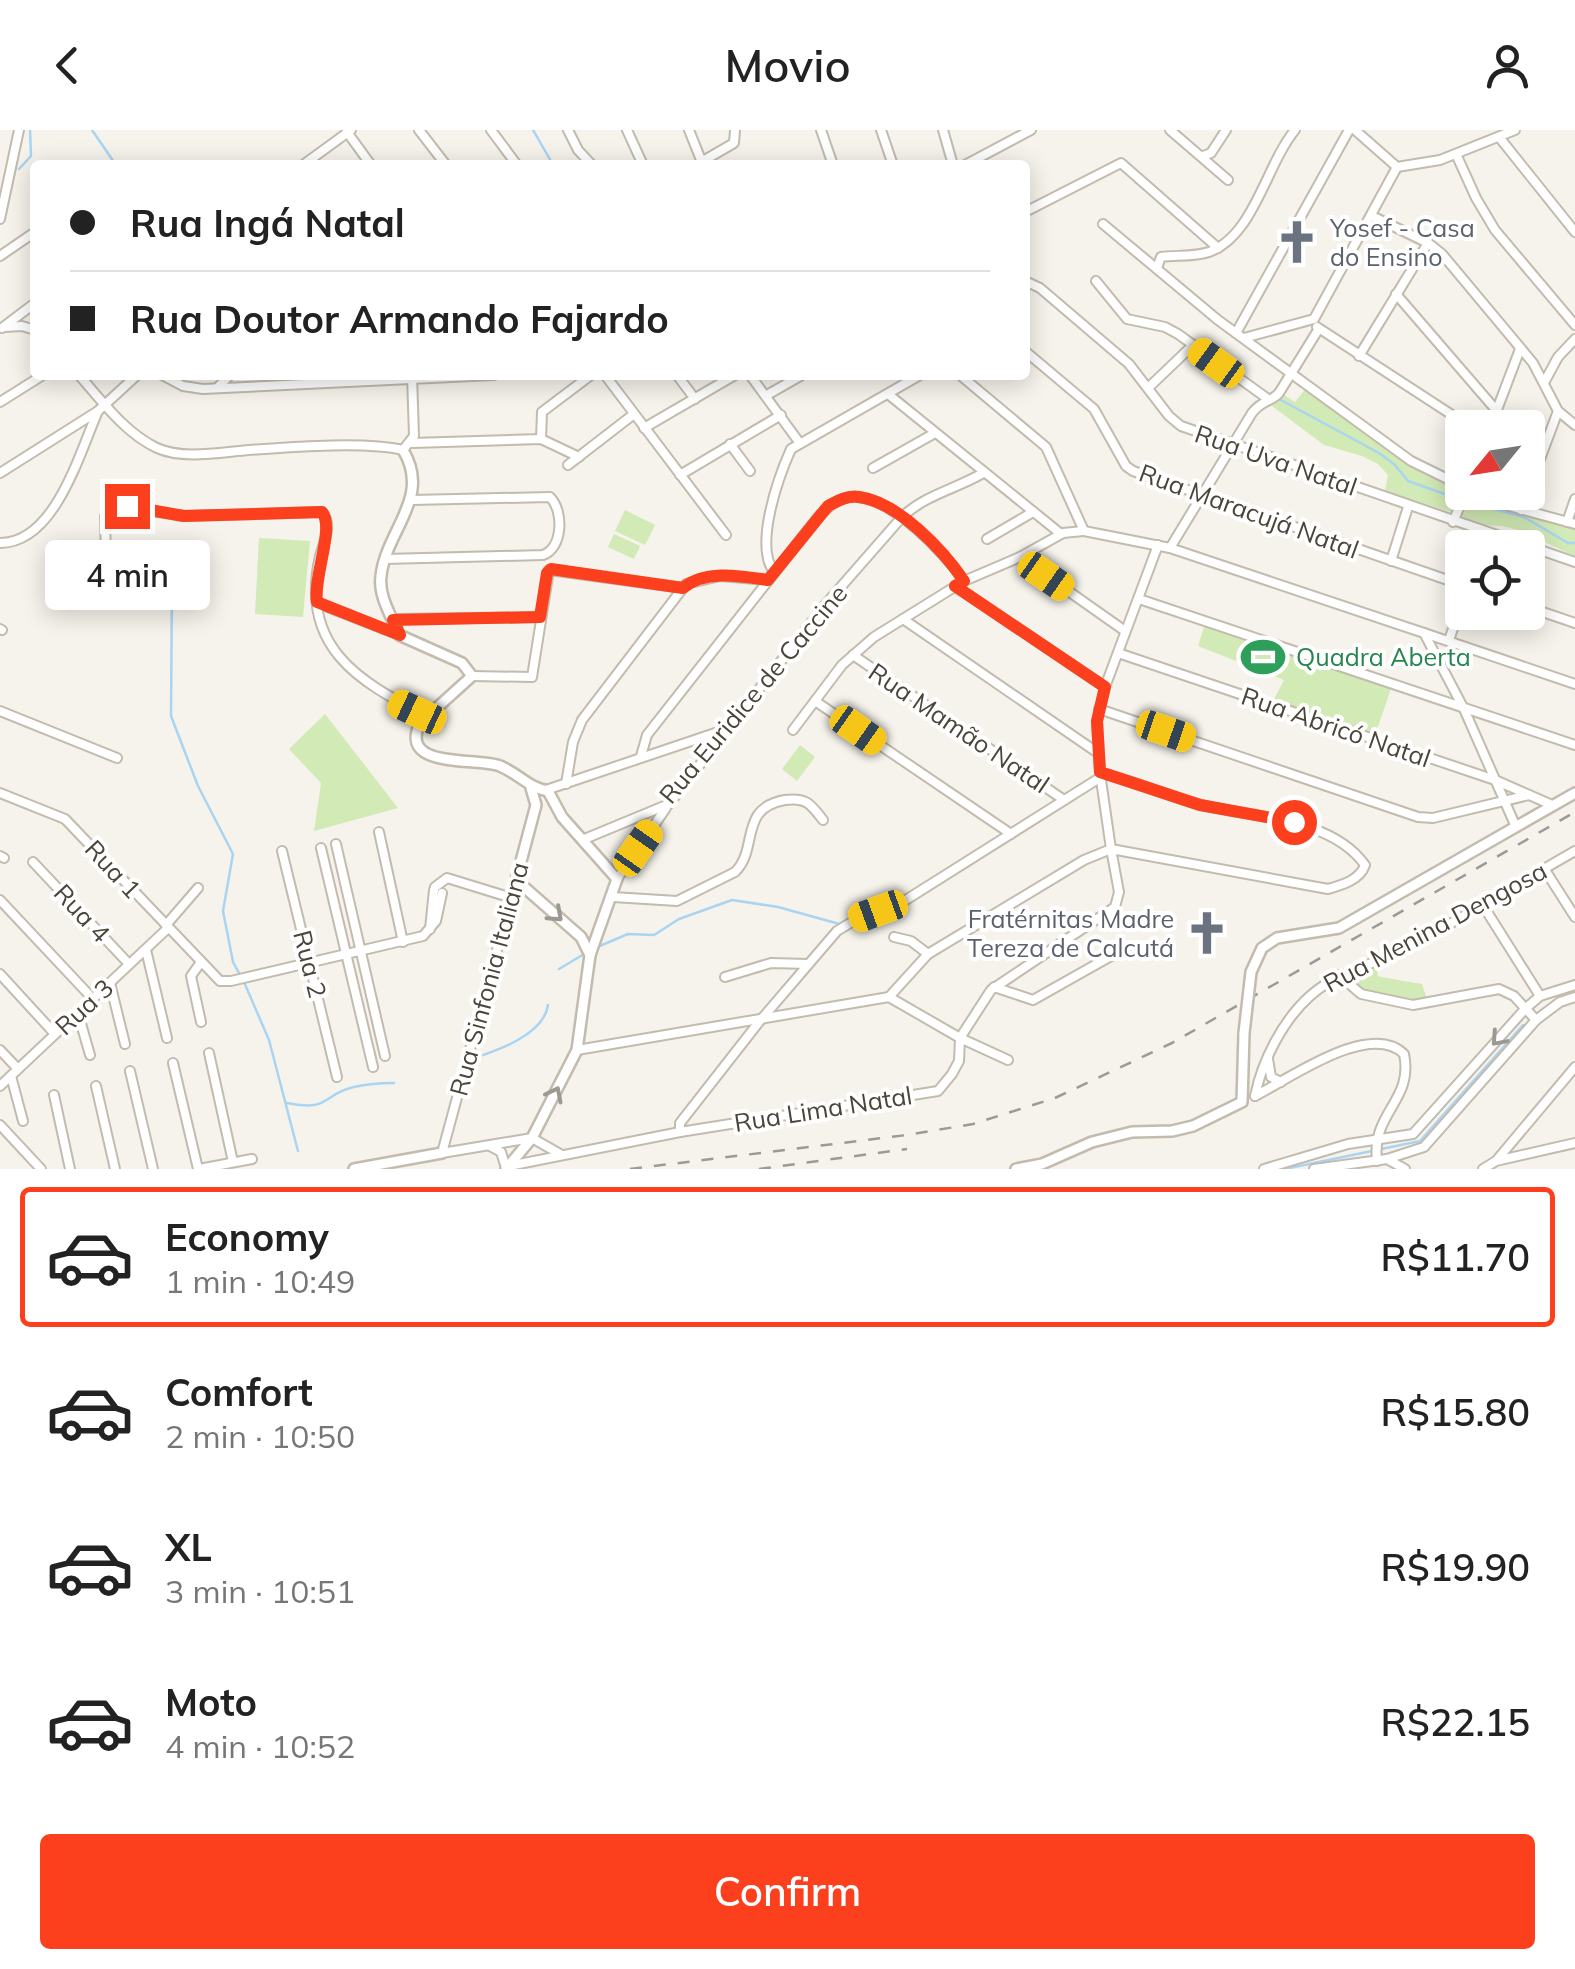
<!DOCTYPE html>
<html lang="en">
<head>
<meta charset="utf-8">
<style>
  :root { --surface:#fff; --page:#f6f6f6; --text:#222; --muted:#767676; --line:#e0e0e0; --accent:#fc3f1d }
  body { margin:0; font-family:Mulish,sans-serif; background:var(--page); color:var(--text); height:100vh; display:flex; flex-direction:column; font-size:38px; white-space:nowrap }
  * { box-sizing:border-box; margin:0 }
  p { font-size:32px; color:var(--muted) }
  .icon { flex:none; width:55px; height:55px; fill:none; stroke:currentColor; stroke-width:2; stroke-linecap:round; stroke-linejoin:round }
  .map { position:relative; height:1039px; overflow:hidden }
  .side { display:flex; flex-direction:column; background:var(--surface); flex:1 }
  .side>* { flex:none }
  .guide { position:absolute; left:30px; top:30px; width:1000px; height:220px; border-radius:10px; box-shadow:0 5px 25px #0003; display:grid; align-content:center; height:220px; padding:0 40px; background:var(--surface) }
  .needle { width:65px; rotate:240deg }
  .tools { position:absolute; left:1445px; top:280px; display:grid; gap:20px }
  .tools a { display:grid; place-items:center; width:100px; height:100px; border-radius:10px; background:var(--surface); box-shadow:0 5px 25px #0003; font-size:50px }
  .end { position:absolute; width:45px; height:45px; margin:-22px; border:12px solid #fc3f1d; background:#fff; box-shadow:0 0 0 5px #fff }
  .from { border-radius:50% }
  .bubble { position:absolute; height:70px; border-radius:10px; background:var(--surface); box-shadow:0 5px 25px #0003; font-size:32px; font-weight:600; line-height:70px; text-align:center }
  .car { position:absolute; width:30px; height:60px; margin:-30px -15px; border-radius:12px; box-shadow:0 0 8px 2px #0007; background:linear-gradient(#f5c518 24%,#345 0 40%,#f5c518 0 76%,#345 0 86%,#f5c518 0) }
  .guide b { display:flex; align-items:center; gap:35px; height:95px; font-size:38px }
  .guide b+b { border-top:2px solid var(--line) }
  .guide i { width:25px; height:25px; background:var(--text) }
  ul { padding:18px 0 0; list-style:none }
  li { display:flex; align-items:center; gap:30px; height:140px; margin:0 20px 15px; padding:0 20px; border:5px solid transparent; border-radius:10px }
  li div { flex:1 }
  li b { display:block; font-size:38px }
  li em { font-style:normal; font-weight:600 }
  li.current { border-color:var(--accent) }
  li>.icon { width:90px; height:90px; stroke-width:1.5 }
  .cta { display:flex; gap:20px; margin-top:auto; padding:20px 40px }
  .cta a { flex:1; height:115px; border-radius:10px; background:var(--accent); color:#fff; font-size:40px; font-weight:600; line-height:115px; text-align:center }
  header { display:flex; justify-content:space-between; align-items:center; height:130px; padding:0 40px; background:var(--surface); font-size:45px; font-weight:600 }
  .map>svg:first-child { display:block }
</style>
</head>
<body>
<header><svg class="icon" aria-label="back" viewBox="0 0 24 24"><path d="M15 5l-7 7 7 7"/></svg>Movio<svg class="icon" aria-label="person" viewBox="0 0 24 24"><circle cx="12" cy="8" r="4"/><path d="M4 21q1-7 8-7t8 7"/></svg></header>
<div class="map">
<svg width="1575" height="1039" viewBox="0 0 1575 1039">
  <rect width="100%" height="100%" fill="#f6f3ec"/>
  <!-- green -->
  <g fill="#d2eab5">
    <path d="M1307 257 1427 344 1462 358 1454 383 1385 361 1388 345 1378 334 1362 326 1324 315 1268 273 1278 272 1284 265 1295 272Z"/>
    <path d="M1470 364 1575 395V426C1553 417 1521 397 1499 396 1484 395 1473 396 1462 386Z"/>
    <path d="M625 380 655 395 645 415 615 401Z"/>
    <path d="M614 404 640 416 634 429 608 417Z"/>
    <path d="M259 408 310 411 303 487 255 484Z"/>
    <path d="M1206 491 1392 556 1373 611 1271 575 1284 550 1198 516Z"/>
    <path d="M325 584 398 678 314 701 321 653 289 619Z"/>
    <path d="M800 615 815 627 797 651 782 639Z"/>
    <path d="M1379 838 1377 845 1381 847 1422 854 1427 869C1406 874 1369 868 1354 853L1356 845Z"/>
  </g>
  <g fill="none" stroke-linecap="round" stroke-linejoin="round">
    <!-- stream -->
    <g stroke="#a9d4f2" stroke-width="2.5">
      <path d="M92 0 116 35"/>
      <path d="M533 0 552 33"/>
      <path d="M19 39 31 26 30 0"/>
      <path d="M1279 269 1379 323 1394 334 1408 351 1459 369"/>
      <path d="M1467 372 1524 387 1568 413H1575"/>
      <path d="M172 449 171 586 198 656 233 724 223 781 233 832 240 845"/>
      <path d="M595 818 628 804 654 805 679 789 732 770 778 777 843 795"/>
      <path d="M559 839 584 824"/>
      <path d="M244 852 269 910 298 1021"/>
      <path d="M471 929C496 921 544 905 548 875"/>
      <path d="M287 973C331 982 322 964 354 957 367 954 381 953 394 953"/>
      <path d="M1285 1039 1420 1011 1523 895"/>
    </g>
    <!-- minor casing -->
    <g stroke="#c2bbae" stroke-width="12">
      <g id="minor">
        <path d="M419 0 446 35"/>
        <path d="M491 0 517 35"/>
        <path d="M568 0 578 20 592 35"/>
        <path d="M627 0 643 35"/>
        <path d="M689 0 703 35"/>
        <path d="M821 0 833 35"/>
        <path d="M881 0 893 35"/>
        <path d="M943 0 953 35"/>
        <path d="M1170 0 1228 50"/>
        <path d="M1355 0 1397 37"/>
        <path d="M347 2 371 35"/>
        <path d="M1499 7 1575 102"/>
        <path d="M1456 24 1476 68 1495 100 1575 195"/>
        <path d="M1203 26 1211 23 1226 0"/>
        <path d="M703 31 734 13 735 0"/>
        <path d="M303 35 351 0"/>
        <path d="M965 35 1031 0"/>
        <path d="M1397 37 1440 30 1515 0"/>
        <path d="M1025 82 1121 33 1218 118"/>
        <path d="M1372 86 1428 113 1442 124 1533 233 1558 281 1575 295"/>
        <path d="M0 89 19 0"/>
        <path d="M1103 94 1218 190 1411 331 1462 356"/>
        <path d="M0 126 35 102"/>
        <path d="M1157 138 1161 127C1176 125 1194 127 1209 122 1254 106 1266 35 1295 0"/>
        <path d="M1025 151 1040 158 1129 234 1169 286 1181 296 1575 432"/>
        <path d="M1096 151 1127 189 1165 197 1178 204 1268 269"/>
        <path d="M1396 164 1496 280"/>
        <path d="M5 197 22 196 35 200"/>
        <path d="M1317 197 1472 298"/>
        <path d="M2 198 35 173"/>
        <path d="M1236 203 1349 0"/>
        <path d="M1244 208 1314 189 1397 37"/>
        <path d="M1025 221 1094 279 1126 336 1133 341 1462 455"/>
        <path d="M1359 226 1428 113"/>
        <path d="M79 245C102 271 125 303 157 318 183 330 222 322 249 320 291 317 364 311 403 320L414 306 412 245"/>
        <path d="M162 245 183 256 203 259 494 245"/>
        <path d="M605 245 726 405"/>
        <path d="M677 245 695 269"/>
        <path d="M750 245 799 312"/>
        <path d="M960 245 1046 317 1084 401 1170 418 1424 503 1464 579 1516 697"/>
        <path d="M1545 251 1558 227 1575 209"/>
        <path d="M217 258 230 245"/>
        <path d="M1148 258 1192 216"/>
        <path d="M888 264 1061 404"/>
        <path d="M767 265 802 245"/>
        <path d="M0 272 43 245"/>
        <path d="M644 298 735 245"/>
        <path d="M1490 298 1520 219"/>
        <path d="M541 309 542 282 591 245"/>
        <path d="M412 313 541 309 579 327"/>
        <path d="M730 314 750 341"/>
        <path d="M568 335 634 284"/>
        <path d="M873 338 935 303"/>
        <path d="M0 343 98 281 137 245"/>
        <path d="M680 345 781 285"/>
        <path d="M1477 362 1502 374 1575 394"/>
        <path d="M1521 380 1558 281"/>
        <path d="M1453 392 1466 362"/>
        <path d="M1567 392 1575 369"/>
        <path d="M987 409 1033 382"/>
        <path d="M0 413C55 413 79 324 98 281"/>
        <path d="M1170 418 1252 283C1262 270 1271 272 1279 263L1318 200"/>
        <path d="M1020 427 1125 501"/>
        <path d="M385 429 543 425C563 418 564 381 550 367L412 370"/>
        <path d="M106 430 105 386 117 375 183 386 322 382C333 395 324 411 320 426 299 516 358 552 427 586"/>
        <path d="M1391 431 1408 377"/>
        <path d="M774 442C754 416 778 348 791 319L920 245"/>
        <path d="M955 456 1105 557"/>
        <path d="M1139 469 1575 615"/>
        <path d="M317 473 399 505"/>
        <path d="M1528 477 1575 493"/>
        <path d="M393 489 540 487"/>
        <path d="M903 489 1098 623"/>
        <path d="M0 499 2 500"/>
        <path d="M1424 503 1575 554"/>
        <path d="M1449 510 1462 473"/>
        <path d="M1118 523 1495 650 1552 675"/>
        <path d="M853 525 1064 670"/>
        <path d="M472 546 532 547 549 440 683 458"/>
        <path d="M815 571 1011 704"/>
        <path d="M1099 579 1418 687 1433 688 1529 665"/>
        <path d="M0 581 117 628"/>
        <path d="M793 600 842 535 874 507 964 451 1020 427 1063 403 1083 401"/>
        <path d="M641 626 647 605 819 386C829 376 839 367 853 367 889 364 946 424 964 451"/>
        <path d="M566 654 573 612 582 590 686 454 720 446 767 450"/>
        <path d="M546 660 727 599"/>
        <path d="M0 663 65 689 220 851H231L423 806 436 791 442 763"/>
        <path d="M379 702 403 812"/>
        <path d="M582 710 669 674 825 475 902 387C925 365 956 359 983 343"/>
        <path d="M336 714 385 926"/>
        <path d="M321 718 373 937"/>
        <path d="M282 721 337 947"/>
        <path d="M0 726 4 728"/>
        <path d="M33 732 129 834"/>
        <path d="M1545 740 1575 787"/>
        <path d="M617 749 666 678"/>
        <path d="M516 750 442 1023 532 1008 560 1024"/>
        <path d="M435 757 447 748 512 768"/>
        <path d="M613 767 677 771 735 742C759 719 738 678 785 670 806 667 811 674 823 690"/>
        <path d="M0 770 93 869"/>
        <path d="M1484 777 1540 866"/>
        <path d="M166 795 198 758"/>
        <path d="M430 799 434 760"/>
        <path d="M894 807 911 811 928 824"/>
        <path d="M146 820 167 908"/>
        <path d="M201 832 191 846 201 892"/>
        <path d="M0 844 55 904"/>
        <path d="M1339 845 1361 864 1413 875 1499 859 1514 866 1536 890"/>
        <path d="M725 847 771 833 808 834"/>
        <path d="M110 853 125 914"/>
        <path d="M994 857 1033 870 1127 817"/>
        <path d="M889 867 928 824 1084 730 1111 719 1100 643 1097 591 1105 557 1158 415"/>
        <path d="M889 867 960 908 1008 930"/>
        <path d="M78 883 90 925"/>
        <path d="M0 920 18 939"/>
        <path d="M577 920 889 867"/>
        <path d="M209 923 233 1032"/>
        <path d="M1268 929 1271 947 1281 952"/>
        <path d="M173 933 198 1039"/>
        <path d="M130 941 153 1039"/>
        <path d="M11 946 23 991"/>
        <path d="M0 956 168 798"/>
        <path d="M96 956 115 1039"/>
        <path d="M54 965 70 1039"/>
        <path d="M1255 966C1262 931 1283 890 1310 866 1338 841 1374 835 1407 818 1464 787 1519 753 1575 721"/>
        <path d="M1255 966C1289 949 1370 890 1404 924 1414 971 1371 982 1377 1031"/>
        <path d="M0 995 41 1039"/>
        <path d="M680 1002V993L759 892 837 801 855 790 901 773 1101 647"/>
        <path d="M490 1016 501 1022 506 1038"/>
        <path d="M1387 1029 1405 1039"/>
        <path d="M1496 1031 1575 937"/>
        <path d="M509 1036 680 1002 938 961 952 944 959 931 960 908 991 860 1115 777 1119 762 1111 719 1328 759C1342 755 1360 750 1365 735 1330 686 1250 688 1198 674 1165 665 1133 650 1100 643"/>
        <path d="M199 1039 252 1029"/>
        <path d="M1264 1039 1348 1014 1413 1004 1525 879 1540 866 1575 855"/>
        <path d="M1314 1039 1387 1029 1424 1017 1536 890 1560 872 1575 867"/>
        <path d="M1483 1039 1496 1031 1575 1013"/>
      </g>
    </g>
    <!-- tertiary casing -->
    <g stroke="#c2bbae" stroke-width="14">
      <g id="tertiary">
        <path d="M403 320C432 368 386 400 381 446 378 466 392 487 399 505L462 533 472 546 420 593C398 640 477 627 500 636 519 644 529 658 548 661L562 687 617 749 590 825 577 920 532 1008 506 1039"/>
        <path d="M531 658 536 675 516 750 581 807 590 825"/>
        <path d="M1251 842 1262 818 1277 808 1339 798 1575 663"/>
        <path d="M354 1039 442 1023"/>
        <path d="M1016 1039 1042 1034 1092 1012 1132 1002 1172 1001 1193 996 1242 972 1244 903"/>
      </g>
    </g>
    <!-- minor -->
    <use href="#minor" stroke="#fff" stroke-width="8"/>
    <!-- tertiary -->
    <use href="#tertiary" stroke="#fff" stroke-width="9"/>
    <!-- rail -->
    <g stroke="#9a9a9a" stroke-width="2.5" stroke-dasharray="12 12" stroke-linecap="butt">
      <path d="M630 1039 907 1005 973 994 1055 968 1172 913 1575 682"/>
      <path d="M759 1039 907 1019"/>
    </g>
    <!-- tertiary-bridge casing -->
    <g stroke="#c2bbae" stroke-width="14" stroke-linecap="butt">
      <path id="tertiary-bridge" d="M1244 903 1251 842"/>
    </g>
    <!-- tertiary-bridge -->
    <use href="#tertiary-bridge" stroke="#fff" stroke-width="9"/>
  </g>
  <!-- one-way arrows -->
  <defs><path id="oneway-chevron" d="M-2-3.5L2.5 0L-2 3.5" fill="none" stroke-width="1.6" stroke-linecap="round" stroke-linejoin="round" transform="scale(2.5)"/></defs>
  <g stroke="#9c9892">
    <use href="#oneway-chevron" transform="translate(556 785) rotate(42)"/>
    <use href="#oneway-chevron" transform="translate(1498 909) rotate(132)"/>
    <use href="#oneway-chevron" transform="translate(555 964) rotate(-63)"/>
  </g>
  <g fill="none" stroke-linecap="round" stroke-linejoin="round">
    <!-- route -->
    <path stroke="#fc3f1d" stroke-width="12" d="M127 376 184 386 322 382C335 398 313 447 317 472L400 505 393 490 540 487 547 443 551 439 683 458C705 439 741 446 768 450L828 376C837 371 848 365 859 367 898 372 943 420 964 451L955 456 1105 557 1097 591 1100 642 1200 675 1294 692"/>
  </g>
  <!-- icons -->
  <defs>
    <g id="church-bare" transform="scale(3.45)"><path d="M-1.2-6h2.4v3.5h3.3v2.4h-3.3V6h-2.4V-.1h-3.3v-2.4h3.3Z" fill="#6b7280" stroke="#fff" stroke-width="2.5" paint-order="stroke"/></g>
    <g id="stadium-bare" transform="scale(3.45)"><path d="M0-5a6.5 5 0 1 0 0 10a6.5 5 0 1 0 0-10ZM-3.5-1.8h7v3.6h-7Z" fill="#2e9e5b" stroke="#fff" stroke-width="2.5" paint-order="stroke"/></g>
  </defs>
  <g fill-rule="evenodd">
    <use href="#church-bare" x="1297" y="112"/>
    <use href="#stadium-bare" x="1263" y="527"/>
    <use href="#church-bare" x="1207" y="803"/>
  </g>
  <g text-anchor="middle" stroke-width="8" stroke-linejoin="round" paint-order="stroke">
    <!-- worship labels -->
    <g font-size="25" fill="#5b616d" stroke="#fff" text-anchor="start">
      <text x="1330" y="107">Yosef - Casa<tspan x="1330" dy="29">do Ensino</tspan></text>
      <text x="1174" y="798" text-anchor="end">Fratérnitas Madre<tspan x="1174" dy="29">Tereza de Calcutá</tspan></text>
    </g>
    <!-- street labels -->
    <g font-size="25" fill="#4b4439" stroke="#fff">
      <text transform="translate(1276 330) rotate(19)" y="9">Rua Uva Natal</text>
      <text transform="translate(1249 381) rotate(20)" y="9">Rua Maracujá Natal</text>
      <text transform="translate(753 564) rotate(-50)" y="9">Rua Euridice de Caccine</text>
      <text transform="translate(1336 597) rotate(19)" y="9">Rua Abricó Natal</text>
      <text transform="translate(959 598) rotate(34)" y="9">Rua Mamão Natal</text>
      <text transform="translate(113 739) rotate(47)" y="9">Rua 1</text>
      <text transform="translate(82 783) rotate(47)" y="9">Rua 4</text>
      <text transform="translate(1435 797) rotate(-28)" y="9">Rua Menina Dengosa</text>
      <text transform="translate(310 834) rotate(76)" y="9">Rua 2</text>
      <text transform="translate(489 849) rotate(-75)" y="9">Rua Sinfonia Italiana</text>
      <text transform="translate(84 877) rotate(-43)" y="9">Rua 3</text>
      <text transform="translate(823 979) rotate(-9)" y="9">Rua Lima Natal</text>
    </g>
    <!-- leisure labels -->
    <g font-size="25" fill="#27864d" stroke="#fff" text-anchor="start">
      <text x="1296" y="536">Quadra Aberta</text>
    </g>
  </g>
</svg>
<div class="tools">
<a><svg class="needle" viewBox="-14 -14 28 28"><path d="M0-13l5 13h-10z" fill="#e53935"/><path d="M0 13l5-13h-10z" fill="#767676"/></svg></a>
<a><svg class="icon" aria-label="locate" viewBox="0 0 24 24"><circle cx="12" cy="12" r="6"/><path d="M12 2v4M12 18v4M2 12h4M18 12h4"/></svg></a>
</div>
<i class="end from" style="left:1294px;top:692px"></i>
<i class="end" style="left:127px;top:376px"></i>
<div class="bubble" style="left:45px;top:410px;width:165px">4 min</div>
<i class="car" style="left:1216px;top:233px;rotate:306deg"></i>
<i class="car" style="left:1046px;top:446px;rotate:125deg"></i>
<i class="car" style="left:417px;top:582px;rotate:295deg"></i>
<i class="car" style="left:858px;top:600px;rotate:125deg"></i>
<i class="car" style="left:1166px;top:601px;rotate:109deg"></i>
<i class="car" style="left:638px;top:718px;rotate:35deg"></i>
<i class="car" style="left:878px;top:781px;rotate:250deg"></i>
<div class="guide">
<b><i class="from"></i>Rua Ingá Natal</b>
<b><i></i>Rua Doutor Armando Fajardo</b>
</div>
</div>
<section class="side">
<ul>
<li class="current"><svg class="icon" aria-label="car" viewBox="0 0 24 24"><path d="M5 17H2v-5l4-1 3-4h7l3 4 3 1v5h-3M9 17h6M6 11h13"/><circle cx="7" cy="17" r="2"/><circle cx="17" cy="17" r="2"/></svg><div><b>Economy</b><p>1 min · 10:49</p></div><em>R$11.70</em></li>
<li><svg class="icon" aria-label="car" viewBox="0 0 24 24"><path d="M5 17H2v-5l4-1 3-4h7l3 4 3 1v5h-3M9 17h6M6 11h13"/><circle cx="7" cy="17" r="2"/><circle cx="17" cy="17" r="2"/></svg><div><b>Comfort</b><p>2 min · 10:50</p></div><em>R$15.80</em></li>
<li><svg class="icon" aria-label="car" viewBox="0 0 24 24"><path d="M5 17H2v-5l4-1 3-4h7l3 4 3 1v5h-3M9 17h6M6 11h13"/><circle cx="7" cy="17" r="2"/><circle cx="17" cy="17" r="2"/></svg><div><b>XL</b><p>3 min · 10:51</p></div><em>R$19.90</em></li>
<li><svg class="icon" aria-label="car" viewBox="0 0 24 24"><path d="M5 17H2v-5l4-1 3-4h7l3 4 3 1v5h-3M9 17h6M6 11h13"/><circle cx="7" cy="17" r="2"/><circle cx="17" cy="17" r="2"/></svg><div><b>Moto</b><p>4 min · 10:52</p></div><em>R$22.15</em></li>
</ul>
<div class="cta"><a>Confirm</a></div>
</section>
</body>
</html>
